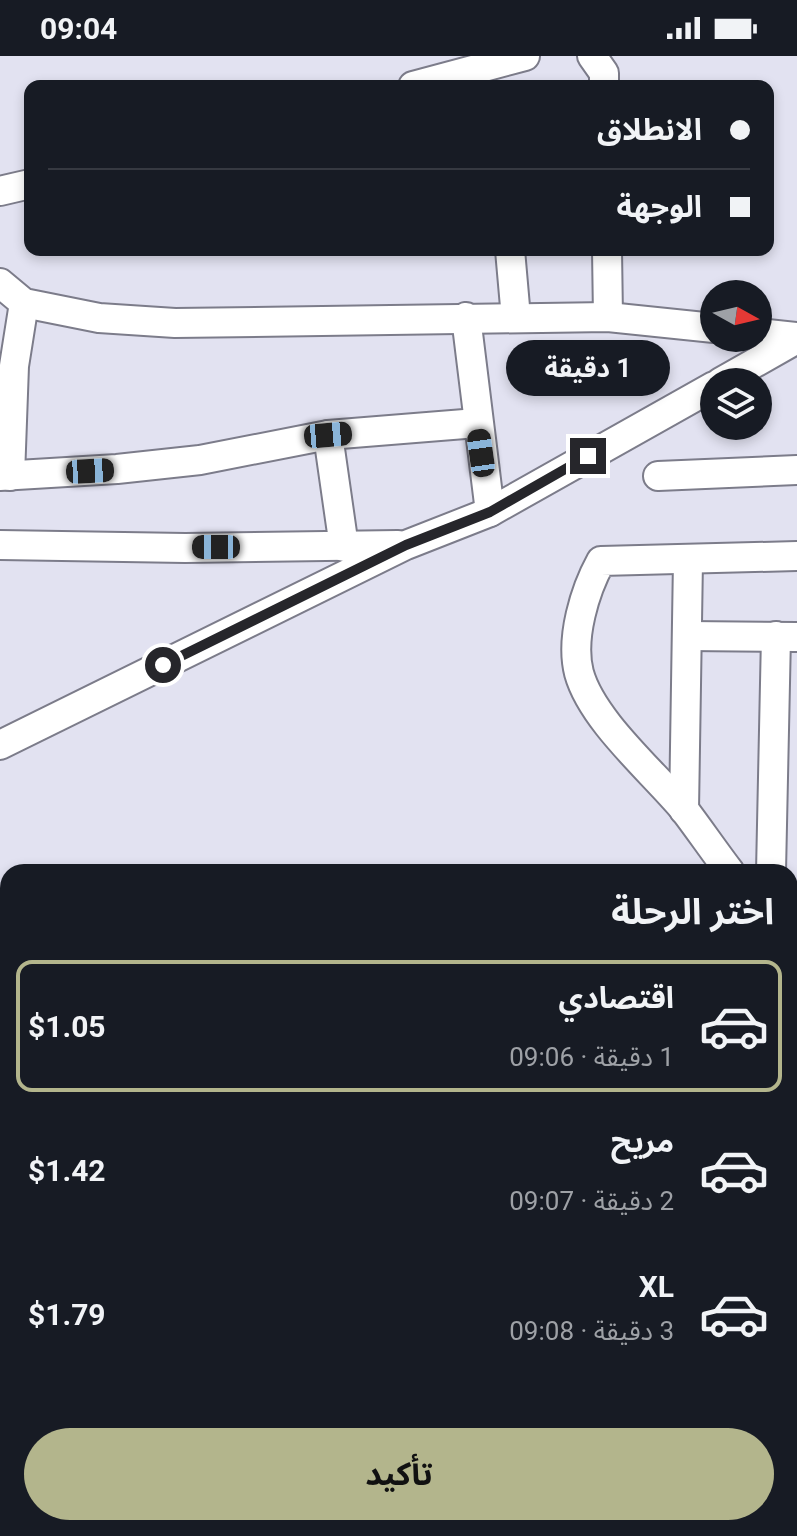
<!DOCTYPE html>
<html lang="ar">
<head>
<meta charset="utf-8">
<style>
  :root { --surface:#171b24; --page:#242831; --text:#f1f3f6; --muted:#9ea1a6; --line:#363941; --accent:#b3b58c }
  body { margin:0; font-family:Roboto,"Noto Sans Arabic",sans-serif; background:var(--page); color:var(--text); direction:rtl; height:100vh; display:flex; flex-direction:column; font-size:30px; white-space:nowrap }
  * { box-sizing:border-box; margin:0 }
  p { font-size:26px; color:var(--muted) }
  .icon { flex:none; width:44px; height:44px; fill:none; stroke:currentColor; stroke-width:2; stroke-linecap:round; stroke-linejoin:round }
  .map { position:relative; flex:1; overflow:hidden; direction:ltr }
  .side { position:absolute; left:0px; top:808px; width:798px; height:672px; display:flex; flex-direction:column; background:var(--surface); border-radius:24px 24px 0 0; box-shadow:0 4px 12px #0003; direction:rtl }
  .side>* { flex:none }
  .hud { position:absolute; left:24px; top:24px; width:750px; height:176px; border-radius:16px; box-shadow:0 4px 12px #0003; direction:rtl; display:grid; align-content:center; height:176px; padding:0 24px; background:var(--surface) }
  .needle { width:52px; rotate:98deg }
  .buttons { position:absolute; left:700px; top:224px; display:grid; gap:16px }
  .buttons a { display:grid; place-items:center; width:72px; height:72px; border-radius:50%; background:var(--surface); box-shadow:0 4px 12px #0003; font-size:40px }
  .end { position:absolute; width:36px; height:36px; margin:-18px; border:10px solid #26262b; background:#fff; box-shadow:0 0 0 4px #fff }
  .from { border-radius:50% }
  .bubble { position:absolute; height:56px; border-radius:28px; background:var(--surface); box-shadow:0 4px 12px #0003; font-size:26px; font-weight:700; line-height:56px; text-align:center; direction:rtl }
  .car { position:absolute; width:24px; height:48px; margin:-24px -12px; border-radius:10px; box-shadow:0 0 6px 2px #0007; background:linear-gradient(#222 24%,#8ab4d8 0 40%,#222 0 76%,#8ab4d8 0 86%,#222 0) }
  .hud b { display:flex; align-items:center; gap:28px; height:76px; font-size:30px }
  .hud b+b { border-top:2px solid var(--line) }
  .hud i { width:20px; height:20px; background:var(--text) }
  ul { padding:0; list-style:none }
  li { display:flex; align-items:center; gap:24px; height:132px; margin:0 16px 12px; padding:0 8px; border:4px solid transparent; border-radius:16px }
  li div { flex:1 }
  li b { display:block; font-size:30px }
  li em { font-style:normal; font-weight:700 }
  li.active { border-color:var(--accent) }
  li>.icon { width:72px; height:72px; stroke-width:1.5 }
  h2 { padding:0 24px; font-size:36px; line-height:96px }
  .primary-button { display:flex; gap:16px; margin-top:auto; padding:16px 24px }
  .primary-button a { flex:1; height:92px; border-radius:48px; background:var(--accent); color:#111; font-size:32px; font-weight:700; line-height:92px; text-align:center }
  .status { display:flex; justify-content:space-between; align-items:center; height:56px; padding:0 40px; background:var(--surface); direction:ltr }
  .status svg { height:22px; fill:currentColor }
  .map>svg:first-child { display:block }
</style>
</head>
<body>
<div class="status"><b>09:04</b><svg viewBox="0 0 49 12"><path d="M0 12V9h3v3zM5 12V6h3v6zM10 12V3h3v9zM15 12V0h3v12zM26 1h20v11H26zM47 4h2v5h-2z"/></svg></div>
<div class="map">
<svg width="797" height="1480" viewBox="0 0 797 1480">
  <rect width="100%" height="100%" fill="#e2e2f1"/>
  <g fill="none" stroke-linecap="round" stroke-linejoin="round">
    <!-- minor casing -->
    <g stroke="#7c7c8a" stroke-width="32">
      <g id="minor">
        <path d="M592 0 604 17V30"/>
        <path d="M413 30 525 0"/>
        <path d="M0 135 30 128"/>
        <path d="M510 194 516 262"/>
        <path d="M607 194 608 261"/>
        <path d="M0 227 24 247 99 262 175 267 608 261 714 272"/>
        <path d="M466 261 490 456"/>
        <path d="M758 277 797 281"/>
        <path d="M721 326 797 283"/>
        <path d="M328 379 344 491"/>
        <path d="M0 420 117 413 200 404 328 379 477 367"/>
        <path d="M10 420 14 310 24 247"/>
        <path d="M658 420 797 414"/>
        <path d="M0 489 185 492 398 489"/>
        <path d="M688 580 797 581"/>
        <path d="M0 689 406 489 490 456 714 330"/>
        <path d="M684 754 688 504"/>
        <path d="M730 816C714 795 699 773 683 752 651 714 592 664 579 617 570 582 585 534 601 505L797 500"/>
        <path d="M771 816 776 580"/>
        <path d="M790 897 797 906"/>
        <path d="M790 1094 797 1090"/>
        <path d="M790 1249 797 1246"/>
        <path d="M0 1467 12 1480"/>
        <path d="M178 1472 184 1480"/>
        <path d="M581 1472 586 1480"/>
        <path d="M690 1472 694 1480"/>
        <path d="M132 1480 146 1472"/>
        <path d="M766 1480 781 1472"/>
      </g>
    </g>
    <!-- minor -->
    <use href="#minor" stroke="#fff" stroke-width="28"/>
  </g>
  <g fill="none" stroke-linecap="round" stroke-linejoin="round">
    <!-- route -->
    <path stroke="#26262b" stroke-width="10" d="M163 609 406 489 490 456 588 400"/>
  </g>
</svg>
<div class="buttons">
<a><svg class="needle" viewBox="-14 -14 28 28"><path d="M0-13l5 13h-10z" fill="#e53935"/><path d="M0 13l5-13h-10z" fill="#9ea1a6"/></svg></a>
<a><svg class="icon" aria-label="layers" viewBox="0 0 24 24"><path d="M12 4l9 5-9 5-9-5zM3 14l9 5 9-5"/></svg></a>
</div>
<i class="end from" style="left:163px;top:609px"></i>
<i class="end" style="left:588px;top:400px"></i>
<div class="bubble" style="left:506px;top:284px;width:164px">1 دقيقة</div>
<i class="car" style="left:328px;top:379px;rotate:85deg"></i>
<i class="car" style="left:481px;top:397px;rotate:352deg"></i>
<i class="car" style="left:90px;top:415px;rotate:87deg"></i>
<i class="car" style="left:216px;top:491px;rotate:270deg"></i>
<div class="hud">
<b><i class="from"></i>الانطلاق</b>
<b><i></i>الوجهة</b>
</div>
<section class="side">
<h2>اختر الرحلة</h2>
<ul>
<li class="active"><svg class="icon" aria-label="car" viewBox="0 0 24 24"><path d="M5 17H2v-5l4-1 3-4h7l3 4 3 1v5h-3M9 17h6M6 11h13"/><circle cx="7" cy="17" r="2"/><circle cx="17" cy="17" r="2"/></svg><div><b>اقتصادي</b><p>1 دقيقة · 09:06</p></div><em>$1.05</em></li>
<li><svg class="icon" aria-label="car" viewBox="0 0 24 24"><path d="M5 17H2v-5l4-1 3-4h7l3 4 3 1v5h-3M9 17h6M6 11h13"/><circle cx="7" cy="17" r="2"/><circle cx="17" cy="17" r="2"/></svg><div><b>مريح</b><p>2 دقيقة · 09:07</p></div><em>$1.42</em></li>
<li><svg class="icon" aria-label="car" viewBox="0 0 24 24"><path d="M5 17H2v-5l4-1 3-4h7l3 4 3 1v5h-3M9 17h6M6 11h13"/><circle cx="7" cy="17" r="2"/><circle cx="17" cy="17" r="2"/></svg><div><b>XL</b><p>3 دقيقة · 09:08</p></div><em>$1.79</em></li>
</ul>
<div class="primary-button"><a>تأكيد</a></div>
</section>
</div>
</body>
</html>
